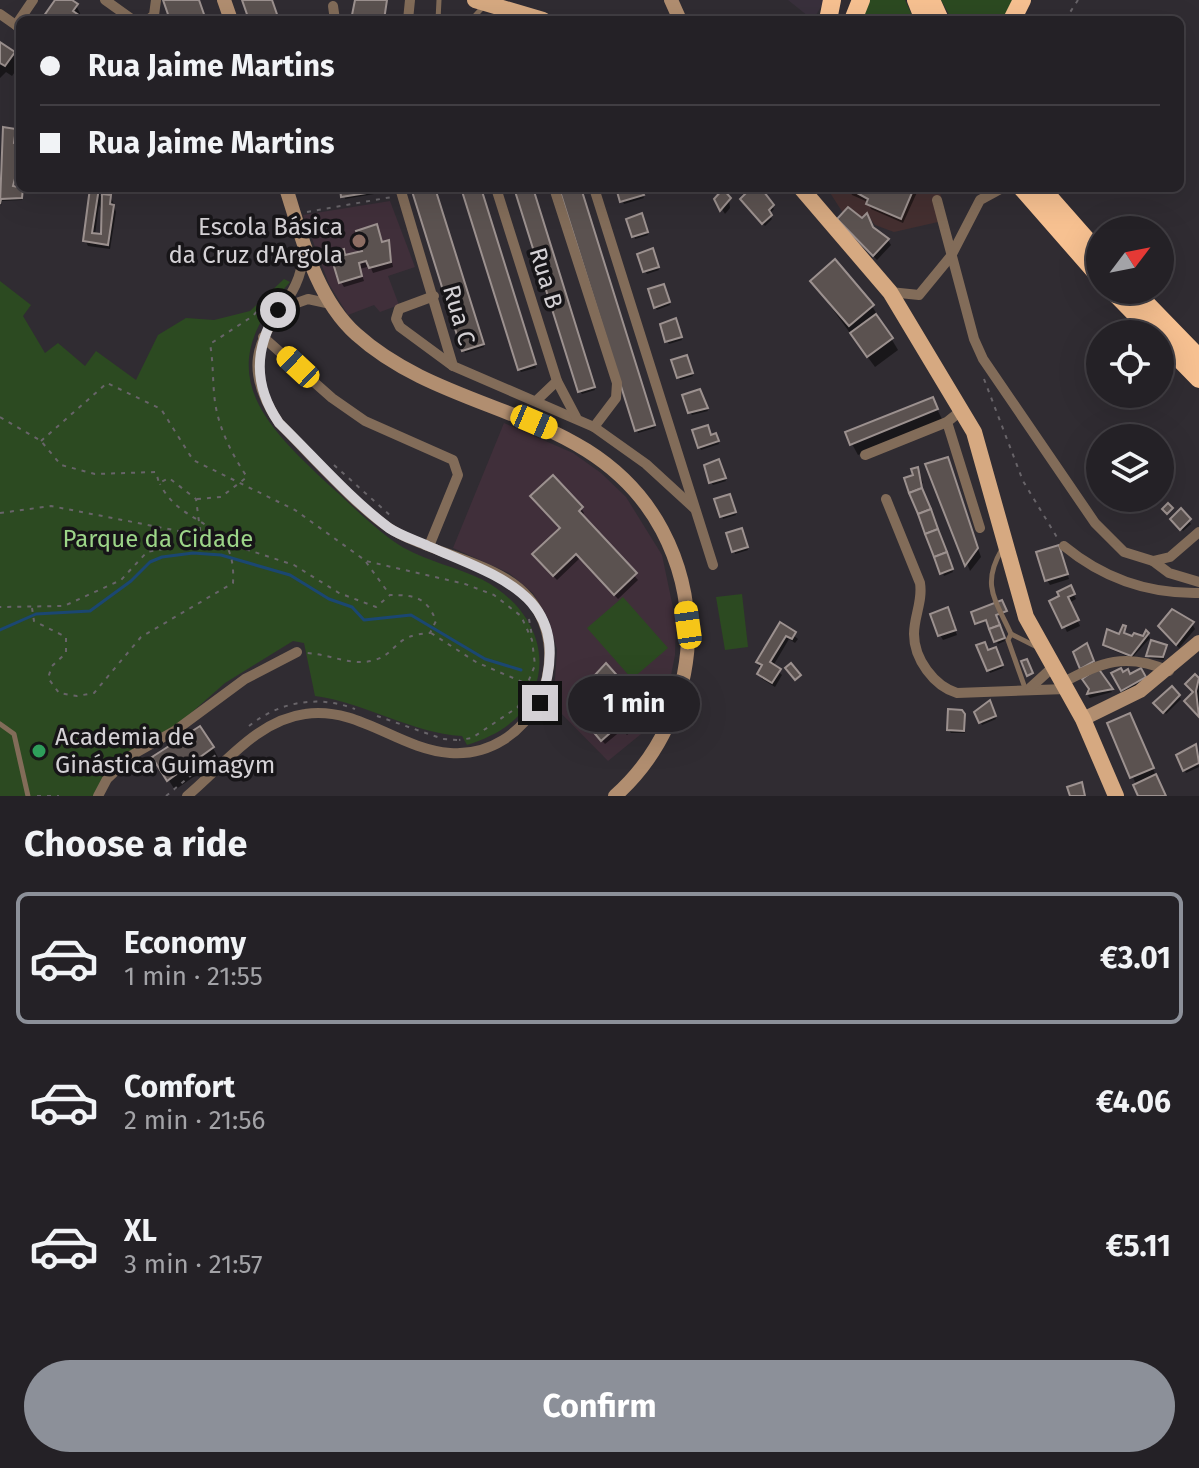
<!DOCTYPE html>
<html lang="en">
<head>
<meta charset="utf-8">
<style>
  :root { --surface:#242126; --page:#302e32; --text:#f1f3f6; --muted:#a3a3a7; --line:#413e43; --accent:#8c9099 }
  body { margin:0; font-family:"Fira Sans",sans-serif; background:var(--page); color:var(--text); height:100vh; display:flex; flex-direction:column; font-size:30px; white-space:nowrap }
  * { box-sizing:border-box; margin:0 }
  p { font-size:26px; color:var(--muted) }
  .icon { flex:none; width:44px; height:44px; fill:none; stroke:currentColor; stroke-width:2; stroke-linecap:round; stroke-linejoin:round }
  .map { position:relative; height:796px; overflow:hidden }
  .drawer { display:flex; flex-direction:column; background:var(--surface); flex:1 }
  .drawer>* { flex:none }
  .hud { position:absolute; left:16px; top:16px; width:1168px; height:176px; border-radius:12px; box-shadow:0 8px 32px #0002,0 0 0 2px var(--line); display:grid; align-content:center; height:176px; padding:0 24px; background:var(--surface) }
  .needle { width:52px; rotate:58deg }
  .fabs { position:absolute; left:1086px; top:216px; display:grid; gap:16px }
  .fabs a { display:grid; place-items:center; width:88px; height:88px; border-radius:50%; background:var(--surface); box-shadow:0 8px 32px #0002,0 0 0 2px var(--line); font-size:40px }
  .end { position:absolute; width:36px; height:36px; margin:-18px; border:10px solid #d4d1d5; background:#111; box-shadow:0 0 0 4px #111 }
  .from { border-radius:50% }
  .bubble { position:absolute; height:56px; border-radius:28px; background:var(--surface); box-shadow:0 8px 32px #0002,0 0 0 2px var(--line); font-size:26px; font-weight:700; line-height:56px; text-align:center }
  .car { position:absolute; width:24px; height:48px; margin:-24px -12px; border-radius:10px; box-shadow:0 0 6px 2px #0007; background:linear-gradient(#f5c518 24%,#345 0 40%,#f5c518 0 76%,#345 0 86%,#f5c518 0) }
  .hud b { display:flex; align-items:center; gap:28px; height:76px; font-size:30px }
  .hud b+b { border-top:2px solid var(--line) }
  .hud i { width:20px; height:20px; background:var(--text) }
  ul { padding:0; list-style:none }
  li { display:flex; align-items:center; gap:24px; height:132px; margin:0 16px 12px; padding:0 8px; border:4px solid transparent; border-radius:12px }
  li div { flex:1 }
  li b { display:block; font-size:30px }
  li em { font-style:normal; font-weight:700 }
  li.on { border-color:var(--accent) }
  li>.icon { width:72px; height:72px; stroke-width:1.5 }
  h2 { padding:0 24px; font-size:36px; line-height:96px }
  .primary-button { display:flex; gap:16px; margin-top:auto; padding:16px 24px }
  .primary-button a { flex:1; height:92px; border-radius:48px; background:var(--accent); color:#fff; font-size:32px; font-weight:700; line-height:92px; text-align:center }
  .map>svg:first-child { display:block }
</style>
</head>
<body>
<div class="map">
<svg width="1199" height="796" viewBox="0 0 1199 796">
  <rect width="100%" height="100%" fill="#302c32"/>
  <!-- built -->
  <path fill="#39303c" d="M788 0H825L813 20Z"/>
  <!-- industrial -->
  <path fill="#442f30" d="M827 188H939L942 201H934L938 222 894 232 875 225 867 214 862 218 848 208 843 213Z"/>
  <!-- education -->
  <g fill="#402f3a">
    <path d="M390 201 415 267 388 276 399 305 380 312 374 305 348 315 329 284 303 215Z"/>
    <path d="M504 423 573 453 601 473 626 497 662 555 676 622 675 655 668 690 657 721 608 761 548 700 555 680 557 650 549 620 533 593 509 573 453 548Z"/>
  </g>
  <!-- green -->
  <g fill="#2c4a21">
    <path d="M869 0H905L914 20H861Z"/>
    <path d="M941 0H1016L1008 20H952Z"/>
    <path d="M284 279 290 282C210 369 259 420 329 485 353 506 376 531 404 548 429 562 457 567 483 580 523 601 552 644 534 690 522 721 498 735 467 745L462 736C411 733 366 703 315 696L304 643 293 641 225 683 174 728 122 757 94 796H0V281L31 305 23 316 45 353 58 343 85 366 96 351 136 380 158 335 186 318 214 320 250 311Z"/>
    <path d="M742 594 748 647 725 650 716 597Z"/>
    <path d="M623 597 668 648 632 679 587 628Z"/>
  </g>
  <!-- shadow -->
  <g fill="#0007" fill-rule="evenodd">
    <path d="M58 0H68L76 5 83 20H44Z"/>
    <path d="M0 44 13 53 20 65 12 76 6 72 0 78Z"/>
    <path d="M5 130 17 134 20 162 14 188 23 192 22 200 2 201 1 206 0 170Z"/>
    <path d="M92 188H99L100 196 110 197 113 202 116 212 110 249 88 246 85 240ZM99 205 104 215 102 236 95 235Z"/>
    <path d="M342 188H385L386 192 345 199Z"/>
    <path d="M413 188H434L484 347 465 353 464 350Z"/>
    <path d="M463 188H480L536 368 521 372 519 369Z"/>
    <path d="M516 188H533L595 390 582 394 580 391Z"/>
    <path d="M561 188H580L655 428 638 433 637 430Z"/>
    <path d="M618 188 639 189 644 198 624 204Z"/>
    <path d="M758 188 774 209 769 214 772 219 765 226 744 202Z"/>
    <path d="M849 188H919L903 223 871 209 868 202 852 195Z"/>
    <path d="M716 199H729L730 208 725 214Z"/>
    <path d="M643 218 648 235 635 239 634 236Z"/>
    <path d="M842 224 888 240 891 245 877 260Z"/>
    <path d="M388 242 393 267 373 273 370 266 360 269 364 281 344 287 341 282 346 257Z"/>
    <path d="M654 253 659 270 647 274 645 271Z"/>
    <path d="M812 281 872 306 898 350 875 367Z"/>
    <path d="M664 289 670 305 657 310 655 307Z"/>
    <path d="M676 324 682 340 669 344 667 341Z"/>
    <path d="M688 360 693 376 680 380 674 361Z"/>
    <path d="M699 391 708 411 692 415 690 412Z"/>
    <path d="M932 399 943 421 858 455 852 444Z"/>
    <path d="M711 437 717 438 719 444 701 450 699 447Z"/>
    <path d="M947 459 981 557 970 571 928 466Z"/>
    <path d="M720 465 726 481 713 485 711 482Z"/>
    <path d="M919 472 923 483 920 485 953 572 944 576 907 480Z"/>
    <path d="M731 499 736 515 723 519 717 500Z"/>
    <path d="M535 501 581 508 584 513 581 516 638 580 618 599 580 558 557 580 537 559 561 529Z"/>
    <path d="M1181 511 1191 524 1183 531 1174 522Z"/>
    <path d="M743 533 748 550 735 554 734 551Z"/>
    <path d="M1061 553 1069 579 1050 585 1047 580Z"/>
    <path d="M1070 588 1076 599 1069 603 1080 626 1067 632 1052 602Z"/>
    <path d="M1002 602 1006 612 995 616 1005 641 998 644 988 620 978 624 973 613Z"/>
    <path d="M950 615 957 635 943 640 940 635Z"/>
    <path d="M1192 624 1195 629 1179 648 1160 627Z"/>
    <path d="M781 625 798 639 795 643 789 639 773 666 782 675 775 687 762 679 758 662Z"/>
    <path d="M1109 632 1144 639 1148 634 1150 638 1132 658 1107 648Z"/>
    <path d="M979 647 988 653 995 650 1003 668 990 673Z"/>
    <path d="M1166 647 1164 660 1150 658 1148 656Z"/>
    <path d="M1098 671 1112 692 1090 698 1088 696Z"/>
    <path d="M1140 671 1146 681 1124 693 1114 674 1130 676Z"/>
    <path d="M1195 677 1199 683V716L1188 704 1195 693Z"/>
    <path d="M1172 689 1181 699 1166 714 1157 706Z"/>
    <path d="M635 699 636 706 646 719 627 735 622 730 605 744 591 728Z"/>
    <path d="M989 703 996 719 982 725 976 712Z"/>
    <path d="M962 715 965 733H951L949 730Z"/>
    <path d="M1134 722 1156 776 1164 796H1141L1110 724Z"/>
    <path d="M1195 747 1199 767 1186 773 1178 756Z"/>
    <path d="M213 748 219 759 175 790 154 757Z"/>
  </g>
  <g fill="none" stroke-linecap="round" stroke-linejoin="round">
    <!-- stream -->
    <path stroke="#1b4772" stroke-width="3" d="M0 630 36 614 90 611 131 581 150 562 162 557 193 553 221 555 290 575 329 599 352 607 364 620 411 615 485 659 521 670"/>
  </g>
  <!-- building -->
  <g fill="#5b5250" stroke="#9c918f" stroke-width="2">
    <path d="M55 0H72L78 4 73 11 86 20H41Z"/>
    <path d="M163 0H199L206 20H170Z"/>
    <path d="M242 0H272L279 20H249Z"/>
    <path d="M355 0H387L384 20H351Z"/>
    <path d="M0 42 15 52 5 66 0 63Z"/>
    <path d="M3 127 16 129 14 143 20 144V160L13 186 23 188 22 198 1 199 0 204Z"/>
    <path d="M90 188H99L92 233 101 234 102 194 111 195 110 204 114 205 108 245 83 241Z"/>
    <path d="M340 188H386V190L341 197Z"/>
    <path d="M411 188H435L484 344 462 351Z"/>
    <path d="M461 188H481L536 364 518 370Z"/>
    <path d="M514 188H533L595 387 578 392Z"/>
    <path d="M559 188H581L655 425 635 431Z"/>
    <path d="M616 188H640L644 195 620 202Z"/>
    <path d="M751 188H761L774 205 769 210 772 215 762 224 740 199Z"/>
    <path d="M848 188H914L901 219 866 204 868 199Z"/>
    <path d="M723 189 731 198 720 211 714 199Z"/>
    <path d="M848 207 862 218 867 213 873 227 889 239 873 256 837 219Z"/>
    <path d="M642 213 648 232 632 237 626 219Z"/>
    <path d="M377 224 382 242 389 240 391 262 369 268 366 261 359 263 362 276 339 283 330 253 344 249 345 255 362 251 356 231Z"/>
    <path d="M653 248 659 267 643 272 637 254Z"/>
    <path d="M835 259 874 305 849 326 810 281Z"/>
    <path d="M664 284 670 302 654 308 648 289Z"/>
    <path d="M876 314 893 338 867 357 850 333Z"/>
    <path d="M676 318 682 337 665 342 660 324Z"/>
    <path d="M687 355 693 373 677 378 671 360Z"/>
    <path d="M700 389 708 408 688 413 682 395Z"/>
    <path d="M933 397 938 409 850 445 845 432Z"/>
    <path d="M708 425 711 435 716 433 719 441 698 448 692 430Z"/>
    <path d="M948 457 978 548 965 566 925 464Z"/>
    <path d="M719 459 726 478 709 483 704 465Z"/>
    <path d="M918 467 922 488 909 493 904 478 913 475 911 469Z"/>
    <path d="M553 475 583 507 579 511 637 573 614 595 576 554 553 576 532 554 560 528 530 496Z"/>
    <path d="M922 488 931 509 918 514 909 493Z"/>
    <path d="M730 494 736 512 720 517 714 499Z"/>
    <path d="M1168 503 1173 508 1167 514 1162 509Z"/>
    <path d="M1181 508 1191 519 1180 530 1170 519Z"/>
    <path d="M931 509 938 529 925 534 918 514Z"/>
    <path d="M742 528 748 547 732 552 726 533Z"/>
    <path d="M938 529 947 552 934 557 925 534Z"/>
    <path d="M1059 545 1068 574 1045 581 1036 552Z"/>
    <path d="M947 552 953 569 940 574 934 557Z"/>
    <path d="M1071 585 1075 594 1068 597 1079 620 1062 628 1049 601 1059 596 1057 592Z"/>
    <path d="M1002 600 1007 611 996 615 1000 625 989 629 986 620 975 624 971 612Z"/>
    <path d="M948 607 956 630 938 636 930 614Z"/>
    <path d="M1172 609 1194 622 1176 645 1158 626Z"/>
    <path d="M780 622 796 632 792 639 786 636 770 662 781 669 772 683 757 674 762 665 756 662Z"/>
    <path d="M1000 625 1005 638 994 642 989 629Z"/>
    <path d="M1123 625 1126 626 1124 633 1132 636 1134 633 1143 636 1146 630 1149 633 1131 656 1103 645 1107 629 1119 634Z"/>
    <path d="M1151 640 1167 645 1163 657 1146 656Z"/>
    <path d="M985 642 988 650 996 647 1003 665 987 671 976 645Z"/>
    <path d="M1087 643 1094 661 1080 669 1073 652Z"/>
    <path d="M1027 659 1033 673 1027 676 1021 661Z"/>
    <path d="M606 663 637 698 634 701 644 713 623 732 618 726 601 741 586 723 596 713 581 690Z"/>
    <path d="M791 663 801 675 795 680 785 668Z"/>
    <path d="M1098 668 1113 689 1087 694 1089 689 1082 679Z"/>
    <path d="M1121 668 1123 672 1128 669 1130 674 1141 668 1146 677 1121 691 1111 673Z"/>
    <path d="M1195 674 1199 678 1196 691 1199 717 1184 701 1193 692 1185 684Z"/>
    <path d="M1172 686 1180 695 1163 713 1153 703Z"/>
    <path d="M990 700 996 716 979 723 974 712Z"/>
    <path d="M948 709 962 710 965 714 964 731 947 730Z"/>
    <path d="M1130 713 1154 768 1130 778 1107 723Z"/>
    <path d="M200 726 214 747 167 781 152 757Z"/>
    <path d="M1196 744 1199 763 1183 771 1176 755Z"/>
    <path d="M1156 774 1166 796H1138L1133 785Z"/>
    <path d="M1082 782 1085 796H1070L1067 787Z"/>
  </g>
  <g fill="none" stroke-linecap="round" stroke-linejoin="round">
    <!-- path -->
    <g stroke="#686469" stroke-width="2" stroke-dasharray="4 6" stroke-linecap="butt">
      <path d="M1065 20 1078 0"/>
      <path d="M307 212 392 197"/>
      <path d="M984 379 1023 481 1058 539"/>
      <path d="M0 417 41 441 61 465 95 474 156 472 159 483 169 478 196 499 201 537 179 546 147 552 121 580 64 606 0 607"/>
      <path d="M41 441 107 383 161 409 193 460 295 510 366 561 465 584 494 595 521 616 532 640 535 665 518 707 472 738 459 740"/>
      <path d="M334 465 392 517"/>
      <path d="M197 499 221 497 247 477C233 456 221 433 216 408 212 387 214 365 210 344L253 316 271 294 282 289"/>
      <path d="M0 513 51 506 199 535"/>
      <path d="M227 543 294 565 339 593 376 607 390 595C414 595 427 597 436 621L430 633C393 635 399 652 375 660 351 667 331 654 306 653"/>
      <path d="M366 562 390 595"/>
      <path d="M32 608 34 621 66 637V653L52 666 48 678 59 693 77 696 94 693 141 637 233 583C237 516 183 530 160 484"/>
      <path d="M529 619 532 636"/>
      <path d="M431 633 476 662 527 684"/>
      <path d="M377 716 443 739 458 740"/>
      <path d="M249 726C280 701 319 695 355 709"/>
      <path d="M37 796H59"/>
      <path d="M166 796 217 754"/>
    </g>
    <!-- lane -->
    <g stroke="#826c59" stroke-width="5">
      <path d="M438 20 439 0"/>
      <path d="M471 20 484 6"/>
      <path d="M1002 549C981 585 995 599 1011 634L1037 647"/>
      <path d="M1011 634 1008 640 1025 688"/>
      <path d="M0 724 14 734 28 796"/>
    </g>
    <!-- street -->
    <g stroke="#826c59" stroke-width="10">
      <path d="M105 0 133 20"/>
      <path d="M333 6 335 20"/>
      <path d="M0 14 20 28"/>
      <path d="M148 20 154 15 156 0"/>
      <path d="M408 20 410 0"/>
      <path d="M16 25 33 0"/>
      <path d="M400 188 453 366 594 427 646 464 694 508"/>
      <path d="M496 188 557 381 576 417"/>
      <path d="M554 188 617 383 616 398 594 427"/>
      <path d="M594 188 713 565"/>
      <path d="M937 200 974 339 983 359 1095 523 1124 552 1153 561 1170 557 1199 532"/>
      <path d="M890 292 919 295 951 256 980 200 1002 188"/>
      <path d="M434 296 399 309 396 319 400 327 453 366"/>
      <path d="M280 309 308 299 331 304"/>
      <path d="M263 337 332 398 365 421 453 460 458 475 429 546"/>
      <path d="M536 401 557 381"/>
      <path d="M947 422 980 528"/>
      <path d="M865 455 947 422 962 410"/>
      <path d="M886 499 920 583C923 601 914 616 914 634 914 659 934 686 957 693L1066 689"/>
      <path d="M1064 546C1104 579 1148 594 1199 593"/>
      <path d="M1153 561 1169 573 1199 582"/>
      <path d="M1062 683C1101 662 1126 652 1169 671"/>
      <path d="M1030 688 1053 667"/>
      <path d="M98 796 107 779 132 755 176 730 245 679 297 652"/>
      <path d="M187 796C222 767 257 720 305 714 359 706 398 749 450 753 530 759 579 660 529 598 501 563 433 554 394 531 360 511 309 453 279 423 219 334 303 318 303 252"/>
    </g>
    <!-- secondary -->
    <g stroke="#b18e70" stroke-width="14">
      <path d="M224 0 231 20"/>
      <path d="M671 0 680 20"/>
      <path d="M286 188C302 238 316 298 356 334 450 419 596 406 662 530 680 564 689 602 688 641 685 700 660 756 615 796"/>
      <path d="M1083 719 1140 691 1199 642"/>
    </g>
    <!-- primary -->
    <g stroke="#d6a981" stroke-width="16">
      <path d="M475 0 543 20"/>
      <path d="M801 188 890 292 974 432 1026 617 1083 719 1116 796"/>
    </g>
    <!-- highway -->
    <g stroke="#f7c191" stroke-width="18">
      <path d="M916 0 924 20"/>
      <path d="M931 0 940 20"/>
      <path d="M828 20 832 0"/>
      <path d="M853 20 861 0"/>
      <path d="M1012 20 1022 0"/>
      <path d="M1022 188 1100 277"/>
      <path d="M1041 188 1100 255"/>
      <path d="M1112 290 1155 334"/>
      <path d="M1133 290 1199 358"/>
      <path d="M1160 339 1199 379"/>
    </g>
  </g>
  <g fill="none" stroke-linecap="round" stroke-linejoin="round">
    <!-- route -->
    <path stroke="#d4d1d5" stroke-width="10" d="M278 310C254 348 253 385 279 423 314 457 349 498 389 528 401 536 415 540 428 546 506 579 576 599 540 703"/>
  </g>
  <!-- markers -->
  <circle fill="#8d6e63" stroke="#171518" stroke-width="3" cx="359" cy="241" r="8"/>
  <circle fill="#2e9e5b" stroke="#171518" stroke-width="3" cx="39" cy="751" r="8"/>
  <g text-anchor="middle" stroke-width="7" stroke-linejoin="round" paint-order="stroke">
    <!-- poi labels -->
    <g font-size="24" fill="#d4d1d5" stroke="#171518" text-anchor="end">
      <text x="343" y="235">Escola Básica<tspan x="343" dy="28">da Cruz d'Argola</tspan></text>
      <text x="55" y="745" text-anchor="start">Academia de<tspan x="55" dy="28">Ginástica Guimagym</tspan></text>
    </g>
    <!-- street labels -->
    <g font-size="24" fill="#d4d1d5" stroke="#171518">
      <text transform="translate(546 278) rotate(73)" y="8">Rua B</text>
      <text transform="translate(459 315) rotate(74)" y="8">Rua C</text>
    </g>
    <!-- park labels -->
    <g font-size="24" fill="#9cd488" stroke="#171518">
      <text x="158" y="547">Parque da Cidade</text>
    </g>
  </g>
</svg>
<div class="fabs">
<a><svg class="needle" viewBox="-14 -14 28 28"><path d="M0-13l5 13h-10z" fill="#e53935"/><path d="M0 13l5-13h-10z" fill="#a3a3a7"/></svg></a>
<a><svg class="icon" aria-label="locate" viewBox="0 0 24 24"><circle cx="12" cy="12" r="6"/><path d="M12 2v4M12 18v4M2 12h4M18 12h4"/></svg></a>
<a><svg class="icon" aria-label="layers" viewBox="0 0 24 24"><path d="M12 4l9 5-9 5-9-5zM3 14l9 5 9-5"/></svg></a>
</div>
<i class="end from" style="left:278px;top:310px"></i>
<i class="end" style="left:540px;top:703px"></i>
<div class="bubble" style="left:568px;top:676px;width:132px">1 min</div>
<i class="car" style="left:298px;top:367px;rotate:313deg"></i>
<i class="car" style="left:534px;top:422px;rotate:113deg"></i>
<i class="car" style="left:688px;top:625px;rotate:352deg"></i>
<div class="hud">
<b><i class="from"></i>Rua Jaime Martins</b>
<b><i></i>Rua Jaime Martins</b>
</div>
</div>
<section class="drawer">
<h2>Choose a ride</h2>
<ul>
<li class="on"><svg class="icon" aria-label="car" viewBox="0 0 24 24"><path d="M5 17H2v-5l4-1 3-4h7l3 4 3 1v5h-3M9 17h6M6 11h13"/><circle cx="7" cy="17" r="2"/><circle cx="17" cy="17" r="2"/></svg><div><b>Economy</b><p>1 min · 21:55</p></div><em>€3.01</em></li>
<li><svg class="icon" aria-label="car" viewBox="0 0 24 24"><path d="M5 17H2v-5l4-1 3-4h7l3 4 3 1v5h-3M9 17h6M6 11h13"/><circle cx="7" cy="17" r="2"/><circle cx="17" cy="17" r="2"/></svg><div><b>Comfort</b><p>2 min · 21:56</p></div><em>€4.06</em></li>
<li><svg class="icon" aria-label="car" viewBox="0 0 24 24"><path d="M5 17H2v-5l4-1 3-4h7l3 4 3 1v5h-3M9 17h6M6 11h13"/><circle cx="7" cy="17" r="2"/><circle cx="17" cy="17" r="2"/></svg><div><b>XL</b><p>3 min · 21:57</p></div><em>€5.11</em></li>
</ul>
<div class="primary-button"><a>Confirm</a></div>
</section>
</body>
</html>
